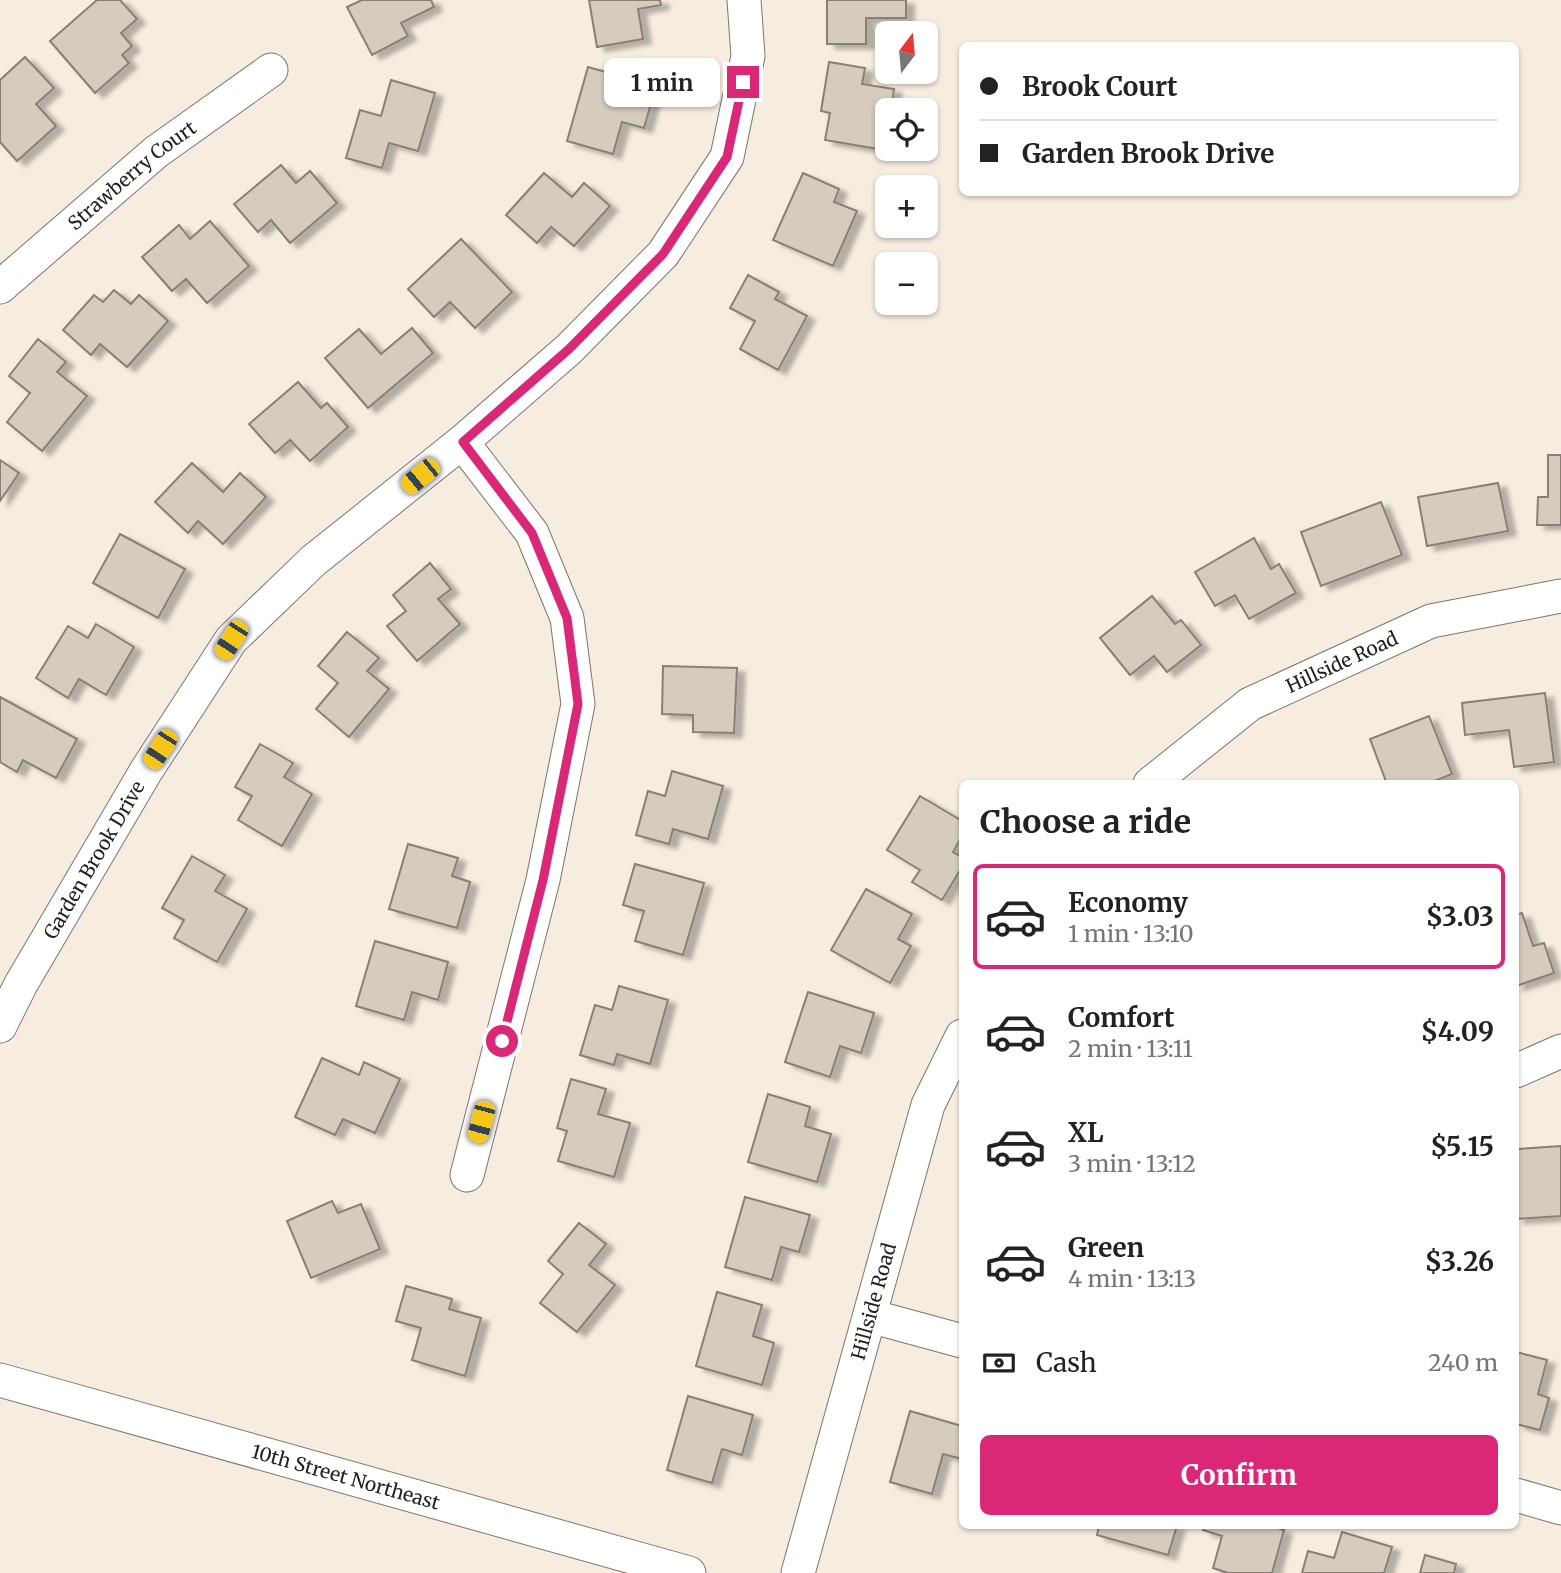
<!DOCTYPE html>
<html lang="en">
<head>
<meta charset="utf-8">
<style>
  :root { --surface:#fff; --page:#f6f6f6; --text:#222; --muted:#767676; --line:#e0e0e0; --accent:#db2777 }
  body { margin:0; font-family:Merriweather,serif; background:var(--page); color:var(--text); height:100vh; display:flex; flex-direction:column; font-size:26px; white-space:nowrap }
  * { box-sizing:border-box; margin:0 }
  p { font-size:23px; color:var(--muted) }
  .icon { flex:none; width:38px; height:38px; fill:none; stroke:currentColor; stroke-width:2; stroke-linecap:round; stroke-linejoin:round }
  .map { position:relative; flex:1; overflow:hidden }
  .panel { position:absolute; left:959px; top:780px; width:560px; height:749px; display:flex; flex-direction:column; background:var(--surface); border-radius:10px; box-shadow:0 2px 5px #0004 }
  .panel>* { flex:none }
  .guide { position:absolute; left:959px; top:42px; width:560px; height:154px; border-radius:10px; box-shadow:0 2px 5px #0004; display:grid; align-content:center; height:154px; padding:0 21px; background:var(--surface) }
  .needle { width:46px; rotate:16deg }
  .fabs { position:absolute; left:875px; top:21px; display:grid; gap:14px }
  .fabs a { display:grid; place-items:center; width:63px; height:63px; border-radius:10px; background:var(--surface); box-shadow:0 2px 5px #0004; font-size:35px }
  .end { position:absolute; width:32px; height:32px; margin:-16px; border:9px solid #db2777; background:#fff; box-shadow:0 0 0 4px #fff }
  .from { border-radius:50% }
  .bubble { position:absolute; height:49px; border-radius:10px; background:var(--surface); box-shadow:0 2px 5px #0004; font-size:23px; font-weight:700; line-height:49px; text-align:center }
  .car { position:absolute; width:21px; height:42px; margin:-21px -10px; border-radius:9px; box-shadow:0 0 5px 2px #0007; background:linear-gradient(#f5c518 24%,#345 0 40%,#f5c518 0 76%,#345 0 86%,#f5c518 0) }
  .guide b { display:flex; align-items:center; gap:24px; height:66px; font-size:26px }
  .guide b+b { border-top:2px solid var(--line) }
  .guide i { width:18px; height:18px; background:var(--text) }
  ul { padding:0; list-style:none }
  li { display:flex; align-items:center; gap:21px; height:105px; margin:0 14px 10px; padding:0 7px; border:4px solid transparent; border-radius:10px }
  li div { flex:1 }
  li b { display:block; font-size:26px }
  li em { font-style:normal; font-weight:700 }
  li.current { border-color:var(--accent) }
  li>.icon { width:63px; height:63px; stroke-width:1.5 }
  h2 { padding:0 21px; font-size:32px; line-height:84px }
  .pay { display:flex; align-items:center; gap:18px; height:77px; padding:0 21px; font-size:26px }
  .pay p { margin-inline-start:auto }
  .button { display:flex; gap:14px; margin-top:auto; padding:14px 21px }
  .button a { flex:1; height:80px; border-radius:10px; background:var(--accent); color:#fff; font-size:28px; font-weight:700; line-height:80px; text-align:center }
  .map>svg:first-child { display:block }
</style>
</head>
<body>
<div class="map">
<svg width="1561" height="1573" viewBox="0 0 1561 1573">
  <defs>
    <filter id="shadow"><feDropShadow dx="8" dy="4.5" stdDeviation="2" flood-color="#0004"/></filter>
  </defs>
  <rect width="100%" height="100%" fill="#f6ecdf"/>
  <!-- building -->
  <g fill="#d5cbbe" stroke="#897f74" stroke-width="2" filter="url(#shadow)">
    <path d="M97 0H120L137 19 121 33 132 46 122 55 129 63 95 93 50 41Z"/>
    <path d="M362 0H431L434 7 401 23 408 36 372 55 347 7Z"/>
    <path d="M589 0H660L661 5 638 9 643 39 597 47Z"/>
    <path d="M827 0H906V18H866V44H827Z"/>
    <path d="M25 57 54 88 36 104 56 126 17 161 0 142V80Z"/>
    <path d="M829 62 865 68 862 84 894 89 891 110H887L884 150 825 140 830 113 821 111Z"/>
    <path d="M588 67 656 86 644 128 622 122 613 154 567 141Z"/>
    <path d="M391 80 435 93 418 151 389 143 382 168 346 158 360 110 381 116Z"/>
    <path d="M281 165 296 183 310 171 337 203 290 243 271 220 258 232 234 204Z"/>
    <path d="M544 173 572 197 584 183 610 206 574 246 551 227 537 243 506 215Z"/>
    <path d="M803 173 839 189 834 202 857 211 833 266 773 240Z"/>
    <path d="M210 221 249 266 207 303 186 279 172 291 142 257 179 225 190 239Z"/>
    <path d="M461 239 512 292 475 328 450 302 434 317 408 289Z"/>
    <path d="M748 275 779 292 775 299 807 316 778 370 740 349 755 321 730 308Z"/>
    <path d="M114 290 131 304 139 295 168 321 127 367 100 344 91 355 63 330 94 295 103 302Z"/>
    <path d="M412 328 433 353 368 408 325 358 359 329 381 354Z"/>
    <path d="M38 339 66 362 57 372 87 396 42 451 7 422 30 393 9 376Z"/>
    <path d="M298 382 321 408 327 403 348 427 310 461 290 440 275 453 249 424Z"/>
    <path d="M1548 455H1561V525H1537L1538 497H1548Z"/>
    <path d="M0 460 19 473 0 501Z"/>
    <path d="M192 463 223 492 240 473 266 497 223 544 198 521 188 533 155 502Z"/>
    <path d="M1498 483 1508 531 1427 546 1418 497Z"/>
    <path d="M1381 502 1402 555 1321 586 1301 532Z"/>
    <path d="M120 534 185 569 158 618 93 583Z"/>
    <path d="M1254 538 1271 569 1279 564 1296 593 1249 619 1235 595 1215 606 1195 572Z"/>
    <path d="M430 563 451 589 438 599 460 624 417 661 387 626 406 611 393 595Z"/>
    <path d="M1152 596 1175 624 1181 620 1201 645 1167 672 1154 656 1130 675 1100 638Z"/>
    <path d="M96 624 134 647 106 695 79 679 68 698 36 678 68 626 88 638Z"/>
    <path d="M347 632 379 658 367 671 389 689 349 737 316 709 338 683 318 666Z"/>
    <path d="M663 666 737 668 734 733 693 732V715L662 714Z"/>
    <path d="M1545 693 1554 762 1514 767 1509 730 1465 735 1462 703Z"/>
    <path d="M0 697 77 739 56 778 23 760 17 772 0 762Z"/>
    <path d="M1429 716 1452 774 1427 784H1387L1370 739Z"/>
    <path d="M260 744 293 763 284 777 312 794 282 846 238 820 252 796 235 787Z"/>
    <path d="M672 771 723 786 708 839 673 829 669 844 636 835 648 791 665 796Z"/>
    <path d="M920 796 962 821V836L953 852 962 857V867L942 900 912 882 920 870 887 850Z"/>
    <path d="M408 844 458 858 452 876 470 882 457 928 389 909Z"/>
    <path d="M192 856 225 875 215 891 247 909 217 962 174 938 184 920 162 908Z"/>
    <path d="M635 864 704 883 683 955 635 941 644 911 623 905Z"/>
    <path d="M866 889 912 914 898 939 911 946 890 983 831 950Z"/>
    <path d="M1522 913 1533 946 1544 943 1554 973 1516 986V915Z"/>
    <path d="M375 941 448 962 438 1000 412 992 404 1020 356 1006Z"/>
    <path d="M619 986 668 1000 650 1064 617 1054 614 1065 580 1055 595 1005 612 1010Z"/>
    <path d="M808 992 874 1013 861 1053 840 1046 830 1077 785 1062Z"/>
    <path d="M322 1058 359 1075 364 1062 400 1079 375 1133 343 1119 335 1135 295 1117Z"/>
    <path d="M571 1079 606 1089 598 1114 630 1123 614 1177 558 1161 567 1131 557 1128Z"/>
    <path d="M768 1094 810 1107 805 1126 831 1134 817 1182 748 1162Z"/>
    <path d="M1561 1146V1216L1516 1219 1518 1149Z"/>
    <path d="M745 1197 810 1215 799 1252 781 1247 772 1280 725 1267Z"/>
    <path d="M332 1201 338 1213 361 1204 380 1249 311 1278 287 1221Z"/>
    <path d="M579 1223 606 1244 589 1265 615 1285 577 1332 540 1303 563 1274 548 1261Z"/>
    <path d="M406 1286 452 1299 449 1309 481 1318 465 1376 412 1360 421 1328 396 1321Z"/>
    <path d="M717 1292 762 1305 753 1336 774 1343 762 1385 696 1366Z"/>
    <path d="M1516 1352 1547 1360 1538 1394 1549 1398 1540 1430 1516 1424Z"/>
    <path d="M688 1396 753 1415 742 1455 722 1449 712 1483 667 1470Z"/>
    <path d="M910 1411 962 1426V1459L943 1454 932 1494 890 1482Z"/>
    <path d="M1099 1526H1177L1168 1555 1097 1535Z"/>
    <path d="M1204 1526H1271L1284 1530 1272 1573H1228L1213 1568 1222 1536 1203 1530Z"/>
    <path d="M1342 1532 1392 1547 1384 1573H1302L1308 1551 1334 1558Z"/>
    <path d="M1425 1555 1456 1564 1454 1573H1420Z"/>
  </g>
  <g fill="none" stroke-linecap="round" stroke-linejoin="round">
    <!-- minor casing -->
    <g stroke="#7e756a" stroke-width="35">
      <g id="minor">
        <path id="s1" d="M0 287 156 152 271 70"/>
        <path d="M462 442 532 533 567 618 578 704 543 880 467 1175"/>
        <path id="s2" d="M1150 784 1250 704 1431 621 1561 596"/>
        <path id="s3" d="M0 1026 21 984 146 771 231 640 313 561 462 442 569 349 663 254 727 157 748 56 744 0"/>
        <path d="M1516 1071 1561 1051"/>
        <path d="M870 1316 962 1341"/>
        <path id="s4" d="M0 1380 689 1573"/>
        <path d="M1516 1495 1561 1508"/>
        <path id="s5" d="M798 1573 928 1105 962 1036"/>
      </g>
    </g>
    <!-- minor -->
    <use href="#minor" stroke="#fff" stroke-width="33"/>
  </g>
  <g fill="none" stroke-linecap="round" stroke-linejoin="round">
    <!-- route -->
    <path stroke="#db2777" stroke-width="9" d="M502 1041 543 880 578 704 567 618 532 533 463 442 569 349 663 254 727 157 743 82"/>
  </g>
  <g text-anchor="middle" stroke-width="7" stroke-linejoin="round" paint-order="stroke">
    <!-- street labels -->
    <g font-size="19" fill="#231f1a" stroke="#fffaf5">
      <text dy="7" stroke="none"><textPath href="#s1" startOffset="173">Strawberry Court</textPath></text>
      <text dy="7" stroke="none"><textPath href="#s2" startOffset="229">Hillside Road</textPath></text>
      <text dy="7" stroke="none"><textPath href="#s3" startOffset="191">Garden Brook Drive</textPath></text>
      <text dy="7" stroke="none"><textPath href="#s5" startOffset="282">Hillside Road</textPath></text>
      <text dy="7" stroke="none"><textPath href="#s4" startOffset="359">10th Street Northeast</textPath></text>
    </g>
  </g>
</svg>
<div class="fabs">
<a><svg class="needle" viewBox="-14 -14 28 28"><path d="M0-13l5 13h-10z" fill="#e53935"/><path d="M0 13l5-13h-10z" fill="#767676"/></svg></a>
<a><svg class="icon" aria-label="locate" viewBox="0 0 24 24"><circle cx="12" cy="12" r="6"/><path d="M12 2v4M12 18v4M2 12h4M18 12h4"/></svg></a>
<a>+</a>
<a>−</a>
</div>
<i class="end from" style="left:502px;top:1041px"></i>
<i class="end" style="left:743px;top:82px"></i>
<div class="bubble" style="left:604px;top:58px;width:116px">1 min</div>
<i class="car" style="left:420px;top:476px;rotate:231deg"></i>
<i class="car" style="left:231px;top:640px;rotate:213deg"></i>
<i class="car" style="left:160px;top:749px;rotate:213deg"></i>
<i class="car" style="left:481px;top:1122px;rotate:195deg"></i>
<div class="guide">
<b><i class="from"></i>Brook Court</b>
<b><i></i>Garden Brook Drive</b>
</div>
<section class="panel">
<h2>Choose a ride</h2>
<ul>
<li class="current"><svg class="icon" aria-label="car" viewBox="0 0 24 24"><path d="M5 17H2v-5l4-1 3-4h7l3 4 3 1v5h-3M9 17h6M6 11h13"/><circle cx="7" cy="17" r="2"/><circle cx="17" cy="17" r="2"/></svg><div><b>Economy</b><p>1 min · 13:10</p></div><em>$3.03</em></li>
<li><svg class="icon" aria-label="car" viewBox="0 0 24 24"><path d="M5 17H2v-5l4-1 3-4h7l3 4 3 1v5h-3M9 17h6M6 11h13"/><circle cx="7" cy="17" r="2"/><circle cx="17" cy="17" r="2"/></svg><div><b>Comfort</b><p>2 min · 13:11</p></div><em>$4.09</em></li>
<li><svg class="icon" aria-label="car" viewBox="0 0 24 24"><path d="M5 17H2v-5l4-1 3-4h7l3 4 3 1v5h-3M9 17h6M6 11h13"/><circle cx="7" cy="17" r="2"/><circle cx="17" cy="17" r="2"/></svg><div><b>XL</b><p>3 min · 13:12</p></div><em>$5.15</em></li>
<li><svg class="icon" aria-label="car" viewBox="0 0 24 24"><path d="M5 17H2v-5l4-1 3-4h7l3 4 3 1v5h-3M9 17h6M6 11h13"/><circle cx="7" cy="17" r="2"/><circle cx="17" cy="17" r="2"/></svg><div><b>Green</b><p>4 min · 13:13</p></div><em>$3.26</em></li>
</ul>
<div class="pay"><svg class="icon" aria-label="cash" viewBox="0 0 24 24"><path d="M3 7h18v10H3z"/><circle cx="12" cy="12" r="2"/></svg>Cash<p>240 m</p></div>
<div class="button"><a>Confirm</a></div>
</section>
</div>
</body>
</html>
